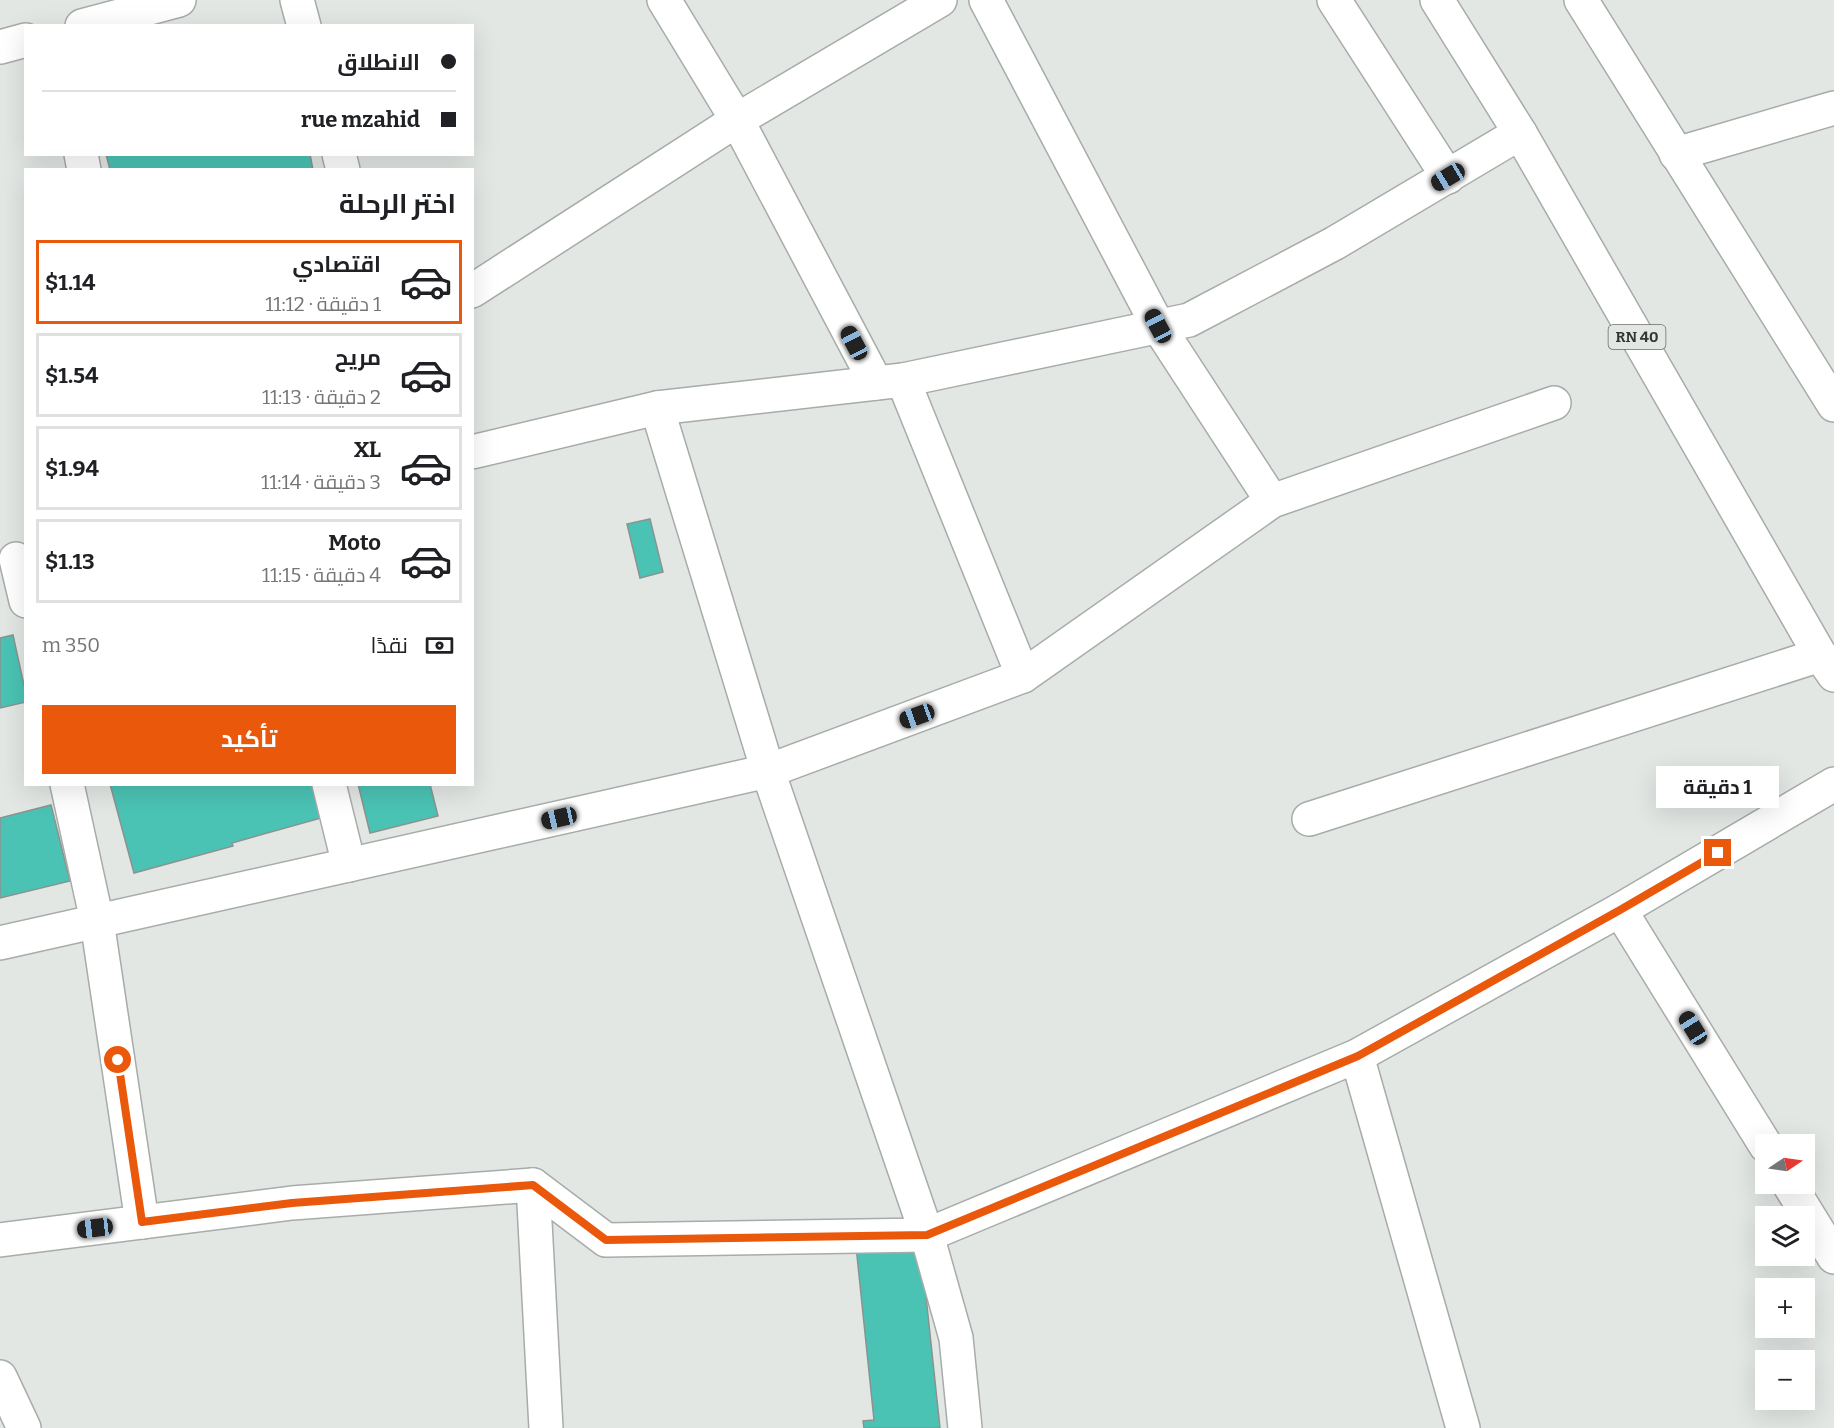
<!DOCTYPE html>
<html lang="ar">
<head>
<meta charset="utf-8">
<style>
  :root { --surface:#fff; --page:#f6f6f6; --text:#202124; --muted:#757577; --line:#e0e0e0; --accent:#ea580c }
  body { margin:0; font-family:Bitter,Cairo,serif; background:var(--page); color:var(--text); direction:rtl; height:100vh; display:flex; flex-direction:column; font-size:22px; white-space:nowrap }
  * { box-sizing:border-box; margin:0 }
  p { font-size:20px; color:var(--muted) }
  .icon { flex:none; width:33px; height:33px; fill:none; stroke:currentColor; stroke-width:2; stroke-linecap:round; stroke-linejoin:round }
  .map { position:relative; flex:1; overflow:hidden; direction:ltr }
  .panel { position:absolute; left:24px; top:168px; width:450px; height:618px; display:flex; flex-direction:column; background:var(--surface); border-radius:0px; box-shadow:0 6px 24px #0002; direction:rtl }
  .panel>* { flex:none }
  .hud { position:absolute; left:24px; top:24px; width:450px; height:132px; border-radius:0px; box-shadow:0 6px 24px #0002; direction:rtl; display:grid; align-content:center; height:132px; padding:0 18px; background:var(--surface) }
  .needle { width:39px; rotate:77deg }
  .tools { position:absolute; left:1755px; top:1134px; display:grid; gap:12px }
  .tools a { display:grid; place-items:center; width:60px; height:60px; border-radius:0px; background:var(--surface); box-shadow:0 6px 24px #0002; font-size:30px }
  .end { position:absolute; width:27px; height:27px; margin:-14px; border:8px solid #ea580c; background:#fff; box-shadow:0 0 0 3px #fff }
  .from { border-radius:50% }
  .bubble { position:absolute; height:42px; border-radius:0px; background:var(--surface); box-shadow:0 6px 24px #0002; font-size:20px; font-weight:700; line-height:42px; text-align:center; direction:rtl }
  .car { position:absolute; width:18px; height:36px; margin:-18px -9px; border-radius:8px; box-shadow:0 0 4px 2px #0007; background:linear-gradient(#222 24%,#8ab4d8 0 40%,#222 0 76%,#8ab4d8 0 86%,#222 0) }
  .hud b { display:flex; align-items:center; gap:21px; height:57px; font-size:22px }
  .hud b+b { border-top:2px solid var(--line) }
  .hud i { width:15px; height:15px; background:var(--text) }
  ul { padding:0; list-style:none }
  li { display:flex; align-items:center; gap:18px; height:84px; margin:0 12px 9px; padding:0 6px; border:3px solid var(--line); border-radius:0px }
  li div { flex:1 }
  li b { display:block; font-size:22px }
  li em { font-style:normal; font-weight:700 }
  li.on { border-color:var(--accent) }
  li>.icon { width:54px; height:54px; stroke-width:1.5 }
  h2 { padding:0 18px; font-size:27px; line-height:72px }
  .pay { display:flex; align-items:center; gap:15px; height:66px; padding:0 18px; font-size:22px }
  .pay p { margin-inline-start:auto }
  .primary-button { display:flex; gap:12px; margin-top:auto; padding:12px 18px }
  .primary-button a { flex:1; height:69px; border-radius:0px; background:var(--accent); color:#fff; font-size:24px; font-weight:700; line-height:69px; text-align:center }
  .map>svg:first-child { display:block }
</style>
</head>
<body>
<div class="map">
<svg width="1834" height="1428" viewBox="0 0 1834 1428">
  <rect width="100%" height="100%" fill="#e2e7e4"/>
  <!-- building -->
  <g fill="#4ac3b4" stroke="#8c9291" stroke-width="1.5">
    <path d="M106 154H310L313 170H110Z"/>
    <path d="M650 519 663 572 640 578 627 524Z"/>
    <path d="M13 635 26 694V702L0 708V638Z"/>
    <path d="M110 784H312L321 818 232 843 233 846 134 873Z"/>
    <path d="M358 784H430L438 816 370 833Z"/>
    <path d="M51 805 70 881 0 898V818Z"/>
    <path d="M920 1240 940 1428H864L863 1421 874 1420 856 1246Z"/>
  </g>
  <g fill="none" stroke-linecap="round" stroke-linejoin="round">
    <!-- minor casing -->
    <g stroke="#a7aca9" stroke-width="36">
      <g id="minor">
        <path d="M297 0 304 26"/>
        <path d="M664 0 737 120 876 383"/>
        <path d="M986 0 1158 326 1272 501"/>
        <path d="M1334 0 1448 177"/>
        <path d="M1581 0 1834 405"/>
        <path d="M82 26 179 0"/>
        <path d="M0 47 26 40"/>
        <path d="M81 154 84 170"/>
        <path d="M339 154 343 170"/>
        <path d="M1676 154 1834 108"/>
        <path d="M472 291 737 120 940 0"/>
        <path d="M903 380 1023 676"/>
        <path d="M657 408 768 771 927 1235 956 1338 965 1428"/>
        <path d="M472 452 657 408 903 380 1189 320 1335 243 1520 133"/>
        <path d="M16 559 26 601"/>
        <path d="M67 784 97 921 142 1222"/>
        <path d="M329 784 349 865"/>
        <path d="M1309 819 1820 655"/>
        <path d="M1620 910 1766 1146"/>
        <path d="M0 943 768 771 1023 676 1272 501 1554 403"/>
        <path d="M1357 1056 1463 1428"/>
        <path d="M1789 1184 1834 1257"/>
        <path d="M533 1185 546 1428"/>
        <path d="M0 1240 292 1203 533 1185 606 1240 927 1235 1357 1056 1620 910 1834 784"/>
        <path d="M0 1377 24 1428"/>
      </g>
    </g>
    <!-- primary casing -->
    <g stroke="#a7aca9" stroke-width="36">
      <path id="primary" d="M1437 0 1520 133 1820 655 1834 675"/>
    </g>
    <!-- minor -->
    <use href="#minor" stroke="#fff" stroke-width="33"/>
    <!-- primary -->
    <use href="#primary" stroke="#fff" stroke-width="33"/>
  </g>
  <g fill="none" stroke-linecap="round" stroke-linejoin="round">
    <!-- route -->
    <path stroke="#ea580c" stroke-width="8" d="M118 1060 142 1222 292 1203 533 1185 606 1240 927 1235 1358 1056 1620 910 1718 853"/>
  </g>
  <g text-anchor="middle" stroke-width="4.5" stroke-linejoin="round" paint-order="stroke">
    <!-- shield labels -->
    <rect fill="#e2e7e4" stroke="#686b6a" stroke-width="1.5" x="1608.5" y="325" width="57" height="24" rx="4.5"/>
    <g font-size="15" font-weight="bold" fill="#343635">
      <text x="1637" y="342">RN 40</text>
    </g>
  </g>
</svg>
<div class="tools">
<a><svg class="needle" viewBox="-14 -14 28 28"><path d="M0-13l5 13h-10z" fill="#e53935"/><path d="M0 13l5-13h-10z" fill="#757577"/></svg></a>
<a><svg class="icon" aria-label="layers" viewBox="0 0 24 24"><path d="M12 4l9 5-9 5-9-5zM3 14l9 5 9-5"/></svg></a>
<a>+</a>
<a>−</a>
</div>
<i class="end from" style="left:118px;top:1060px"></i>
<i class="end" style="left:1718px;top:853px"></i>
<div class="bubble" style="left:1656px;top:766px;width:123px">1 دقيقة</div>
<i class="car" style="left:1448px;top:177px;rotate:239deg"></i>
<i class="car" style="left:1158px;top:326px;rotate:332deg"></i>
<i class="car" style="left:854px;top:343px;rotate:332deg"></i>
<i class="car" style="left:917px;top:716px;rotate:250deg"></i>
<i class="car" style="left:559px;top:818px;rotate:257deg"></i>
<i class="car" style="left:1693px;top:1028px;rotate:328deg"></i>
<i class="car" style="left:95px;top:1228px;rotate:263deg"></i>
<div class="hud">
<b><i class="from"></i>الانطلاق</b>
<b><i></i>rue mzahid</b>
</div>
<section class="panel">
<h2>اختر الرحلة</h2>
<ul>
<li class="on"><svg class="icon" aria-label="car" viewBox="0 0 24 24"><path d="M5 17H2v-5l4-1 3-4h7l3 4 3 1v5h-3M9 17h6M6 11h13"/><circle cx="7" cy="17" r="2"/><circle cx="17" cy="17" r="2"/></svg><div><b>اقتصادي</b><p>1 دقيقة · 11:12</p></div><em>$1.14</em></li>
<li><svg class="icon" aria-label="car" viewBox="0 0 24 24"><path d="M5 17H2v-5l4-1 3-4h7l3 4 3 1v5h-3M9 17h6M6 11h13"/><circle cx="7" cy="17" r="2"/><circle cx="17" cy="17" r="2"/></svg><div><b>مريح</b><p>2 دقيقة · 11:13</p></div><em>$1.54</em></li>
<li><svg class="icon" aria-label="car" viewBox="0 0 24 24"><path d="M5 17H2v-5l4-1 3-4h7l3 4 3 1v5h-3M9 17h6M6 11h13"/><circle cx="7" cy="17" r="2"/><circle cx="17" cy="17" r="2"/></svg><div><b>XL</b><p>3 دقيقة · 11:14</p></div><em>$1.94</em></li>
<li><svg class="icon" aria-label="car" viewBox="0 0 24 24"><path d="M5 17H2v-5l4-1 3-4h7l3 4 3 1v5h-3M9 17h6M6 11h13"/><circle cx="7" cy="17" r="2"/><circle cx="17" cy="17" r="2"/></svg><div><b>Moto</b><p>4 دقيقة · 11:15</p></div><em>$1.13</em></li>
</ul>
<div class="pay"><svg class="icon" aria-label="cash" viewBox="0 0 24 24"><path d="M3 7h18v10H3z"/><circle cx="12" cy="12" r="2"/></svg>نقدًا<p>350 m</p></div>
<div class="primary-button"><a>تأكيد</a></div>
</section>
</div>
</body>
</html>
